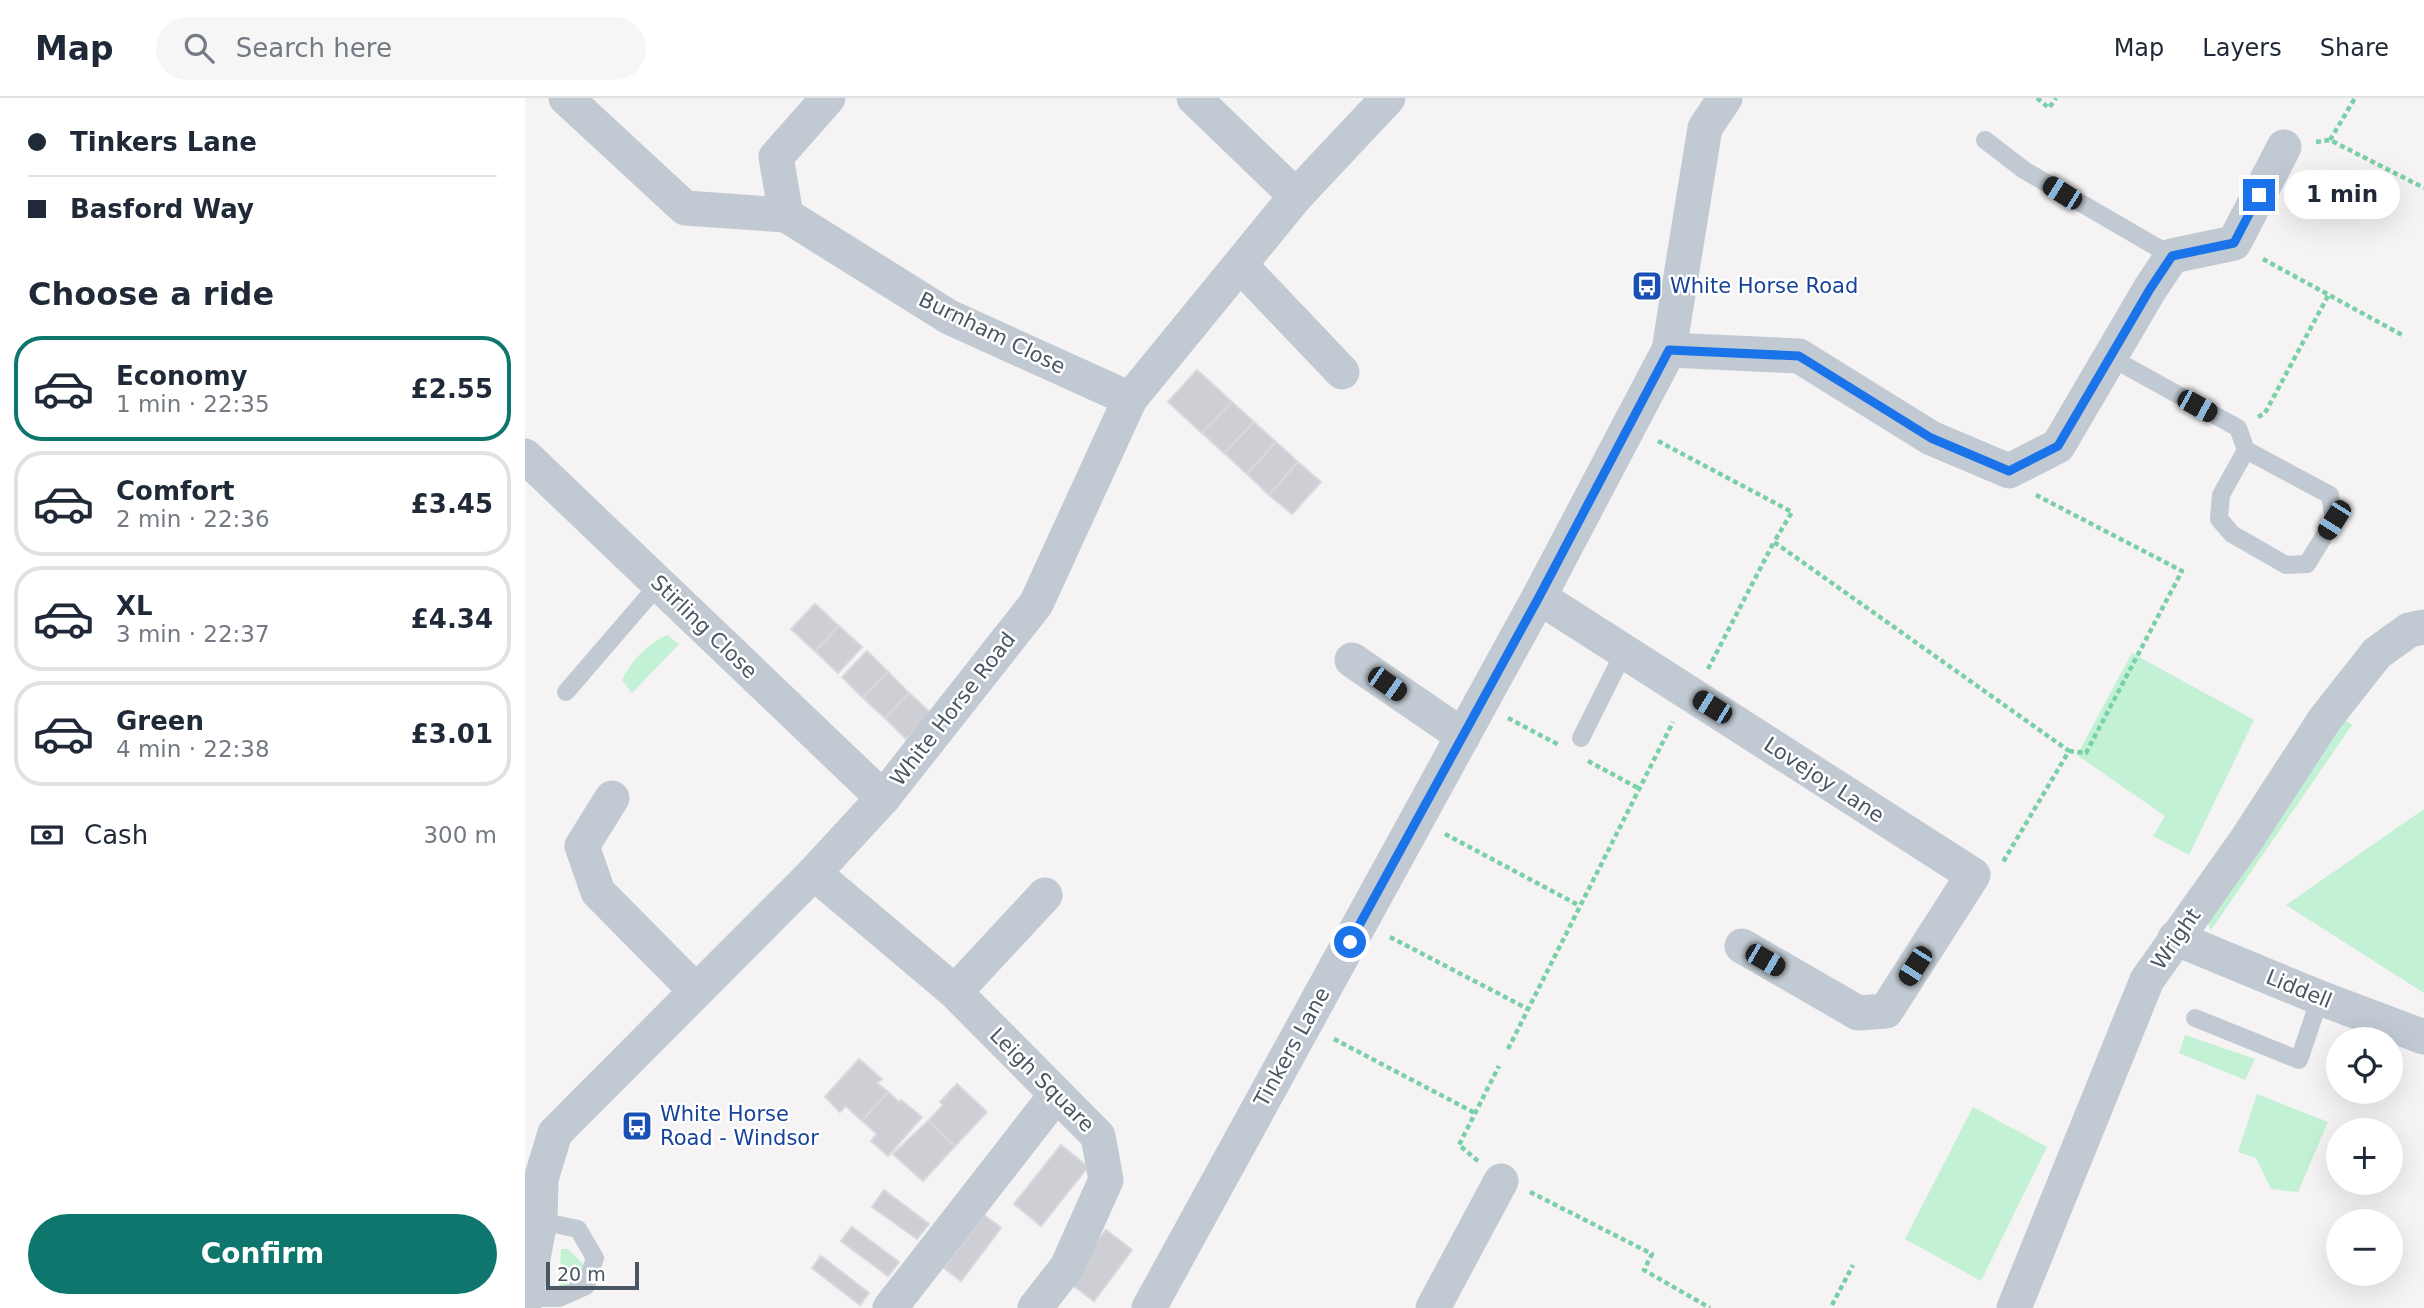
<!DOCTYPE html>
<html lang="en">
<head>
<meta charset="utf-8">
<style>
  :root { --surface:#fff; --page:#f6f6f7; --text:#1f2937; --muted:#747a83; --line:#e0e1e3; --accent:#0f766e }
  body { margin:0; font-family:"DejaVu Sans",sans-serif; background:var(--page); color:var(--text); height:100vh; display:flex; flex-direction:column; font-size:26px; white-space:nowrap }
  * { box-sizing:border-box; margin:0 }
  p { font-size:23px; color:var(--muted) }
  .icon { flex:none; width:38px; height:38px; fill:none; stroke:currentColor; stroke-width:2; stroke-linecap:round; stroke-linejoin:round }
  .map { position:relative; flex:1; overflow:hidden }
  .sheet { display:flex; flex-direction:column; background:var(--surface); width:525px }
  .sheet>* { flex:none }
  .hud { display:grid; align-content:center; height:154px; padding:0 28px; background:var(--surface) }
  .buttons { position:absolute; left:1801px; top:929px; display:grid; gap:14px }
  .buttons a { display:grid; place-items:center; width:77px; height:77px; border-radius:50%; background:var(--surface); box-shadow:0 7px 28px #0002; font-size:35px }
  .scale { position:absolute; left:21px; bottom:18px; width:93px; box-sizing:border-box; padding-left:7px; border:4px solid #4a5661; border-top:0; font-size:19px; line-height:24px; white-space:nowrap; color:#4a5661; -webkit-text-stroke:5px #fff; paint-order:stroke }
  .end { position:absolute; width:32px; height:32px; margin:-16px; border:9px solid #1a73e8; background:#fff; box-shadow:0 0 0 4px #fff }
  .from { border-radius:50% }
  .bubble { position:absolute; height:49px; border-radius:24px; background:var(--surface); box-shadow:0 7px 28px #0002; font-size:23px; font-weight:700; line-height:49px; text-align:center }
  .car { position:absolute; width:21px; height:42px; margin:-21px -10px; border-radius:9px; box-shadow:0 0 5px 2px #0007; background:linear-gradient(#222 24%,#8ab4d8 0 40%,#222 0 76%,#8ab4d8 0 86%,#222 0) }
  .hud b { display:flex; align-items:center; gap:24px; height:66px; font-size:26px }
  .hud b+b { border-top:2px solid var(--line) }
  .hud i { width:18px; height:18px; background:var(--text) }
  ul { padding:0; list-style:none }
  li { display:flex; align-items:center; gap:21px; height:105px; margin:0 14px 10px; padding:0 14px; border:4px solid var(--line); border-radius:28px }
  li div { flex:1 }
  li b { display:block; font-size:26px }
  li em { font-style:normal; font-weight:700 }
  li.selected { border-color:var(--accent) }
  li>.icon { width:63px; height:63px; stroke-width:1.5 }
  h2 { padding:0 28px; font-size:32px; line-height:84px }
  .pay { display:flex; align-items:center; gap:18px; height:77px; padding:0 28px; font-size:26px }
  .pay p { margin-inline-start:auto }
  .cta { display:flex; gap:14px; margin-top:auto; padding:14px 28px }
  .cta a { flex:1; height:80px; border-radius:42px; background:var(--accent); color:#fff; font-size:28px; font-weight:700; line-height:80px; text-align:center }
  header { display:flex; align-items:center; gap:42px; box-sizing:border-box; height:98px; padding:0 35px; background:var(--surface); border-bottom:2px solid var(--line) }
  header strong { font-size:33px }
  nav { display:flex; gap:38px; margin-inline-start:auto; font-size:24px }
  .search { width:490px; height:63px; background:var(--page); display:flex; align-items:center; gap:18px; box-sizing:border-box; padding:0 24px; border-radius:38px; color:var(--muted); font-size:26px }
  main { display:flex; flex:1; min-height:0 }
  .map>svg:first-child { display:block }
</style>
</head>
<body>
<header>
<strong>Map</strong>
<div class="search"><svg class="icon" aria-label="search" viewBox="0 0 24 24"><circle cx="10" cy="10" r="6"/><path d="M15 15l6 6"/></svg>Search here</div>
<nav><a>Map</a><a>Layers</a><a>Share</a></nav>
</header>
<main>
<section class="sheet">
<div class="hud">
<b><i class="from"></i>Tinkers Lane</b>
<b><i></i>Basford Way</b>
</div>
<h2>Choose a ride</h2>
<ul>
<li class="selected"><svg class="icon" aria-label="car" viewBox="0 0 24 24"><path d="M5 17H2v-5l4-1 3-4h7l3 4 3 1v5h-3M9 17h6M6 11h13"/><circle cx="7" cy="17" r="2"/><circle cx="17" cy="17" r="2"/></svg><div><b>Economy</b><p>1 min · 22:35</p></div><em>£2.55</em></li>
<li><svg class="icon" aria-label="car" viewBox="0 0 24 24"><path d="M5 17H2v-5l4-1 3-4h7l3 4 3 1v5h-3M9 17h6M6 11h13"/><circle cx="7" cy="17" r="2"/><circle cx="17" cy="17" r="2"/></svg><div><b>Comfort</b><p>2 min · 22:36</p></div><em>£3.45</em></li>
<li><svg class="icon" aria-label="car" viewBox="0 0 24 24"><path d="M5 17H2v-5l4-1 3-4h7l3 4 3 1v5h-3M9 17h6M6 11h13"/><circle cx="7" cy="17" r="2"/><circle cx="17" cy="17" r="2"/></svg><div><b>XL</b><p>3 min · 22:37</p></div><em>£4.34</em></li>
<li><svg class="icon" aria-label="car" viewBox="0 0 24 24"><path d="M5 17H2v-5l4-1 3-4h7l3 4 3 1v5h-3M9 17h6M6 11h13"/><circle cx="7" cy="17" r="2"/><circle cx="17" cy="17" r="2"/></svg><div><b>Green</b><p>4 min · 22:38</p></div><em>£3.01</em></li>
</ul>
<div class="pay"><svg class="icon" aria-label="cash" viewBox="0 0 24 24"><path d="M3 7h18v10H3z"/><circle cx="12" cy="12" r="2"/></svg>Cash<p>300 m</p></div>
<div class="cta"><a>Confirm</a></div>
</section>
<div class="map">
<svg width="1899" height="1210" viewBox="0 0 1899 1210">
  <rect width="100%" height="100%" fill="#f5f3f3"/>
  <!-- green -->
  <g fill="#c3f1d5">
    <path d="M142 537 154 546 107 595 97 582C106 563 122 546 142 537Z"/>
    <path d="M1607 555 1729 622 1664 757 1628 738 1640 718 1552 657Z"/>
    <path d="M1814 618 1827 627 1686 832 1682 824Z"/>
    <path d="M1899 711V895L1761 807Z"/>
    <path d="M1660 937 1730 961 1720 982 1654 955Z"/>
    <path d="M1732 996 1803 1024 1773 1094 1746 1091 1731 1060 1713 1054Z"/>
    <path d="M1448 1009 1522 1049 1456 1183 1380 1141Z"/>
    <path d="M36 1151H43L58 1166 60 1180 42 1190 34 1189Z"/>
  </g>
  <!-- building -->
  <g fill="#cdcfd5" stroke="#d7d9de" stroke-width="2">
    <path d="M672 272 707 304 677 335 643 304Z"/>
    <path d="M707 304 729 324 699 355 677 335Z"/>
    <path d="M729 324 751 344 722 376 699 355Z"/>
    <path d="M751 344 773 364 744 397 722 376Z"/>
    <path d="M773 364 796 384 767 416 744 397Z"/>
    <path d="M290 506 314 528 290 553 266 531Z"/>
    <path d="M314 528 337 549 313 575 290 553Z"/>
    <path d="M342 553 363 574 338 600 317 579Z"/>
    <path d="M363 574 384 595 360 620 338 600Z"/>
    <path d="M384 595 406 615 381 641 360 620Z"/>
    <path d="M334 961 357 981 352 985 363 994 337 1023 321 1008 315 1014 300 999Z"/>
    <path d="M432 986 462 1014 430 1048 403 1023 418 1007 415 1004Z"/>
    <path d="M363 994 374 1004 376 1002 397 1019 363 1058 346 1043 352 1036 337 1023Z"/>
    <path d="M403 1023 430 1048 398 1083 368 1056Z"/>
    <path d="M536 1047 563 1069 516 1128 489 1106Z"/>
    <path d="M359 1092 404 1126 392 1141 347 1109Z"/>
    <path d="M459 1117 476 1130 436 1183 419 1170Z"/>
    <path d="M327 1129 374 1164 363 1178 316 1143Z"/>
    <path d="M581 1132 607 1152 569 1203 542 1183Z"/>
    <path d="M296 1158 344 1195 335 1207 287 1170Z"/>
  </g>
  <g fill="none" stroke-linecap="round" stroke-linejoin="round">
    <!-- path -->
    <g stroke="#7ad0a6" stroke-width="4.5" stroke-dasharray="5 3.5" stroke-linecap="butt">
      <path d="M1512 0 1524 10 1531 0"/>
      <path d="M1805 42 1830 0"/>
      <path d="M1791 44 1805 42 1899 90"/>
      <path d="M1738 161 1879 238"/>
      <path d="M1733 319 1740 315 1804 196"/>
      <path d="M1133 343 1267 414 1249 444 1544 653 1478 764"/>
      <path d="M1511 397 1657 473 1561 655 1544 653"/>
      <path d="M1183 571 1249 444"/>
      <path d="M983 620 1034 647"/>
      <path d="M1063 663 1115 691"/>
      <path d="M920 736 1055 808"/>
      <path d="M865 839 1003 911"/>
      <path d="M809 941 950 1015"/>
      <path d="M983 951 1148 624"/>
      <path d="M953 1063 934 1047 974 968"/>
      <path d="M1005 1094 1127 1156 1119 1172 1185 1210"/>
      <path d="M1307 1207 1328 1167"/>
    </g>
    <!-- lane -->
    <g stroke="#c1cad2" stroke-width="18">
      <path d="M1460 42 1499 72 1647 158"/>
      <path d="M1585 259 1713 330 1721 352 1696 397 1694 421 1707 436 1761 467 1782 466 1809 422 1805 397 1721 352"/>
      <path d="M41 594 134 486"/>
      <path d="M1056 640 1099 554"/>
      <path d="M1670 920 1774 962 1795 900"/>
      <path d="M2 1200H34L61 1188 70 1160 53 1131 15 1123"/>
    </g>
    <!-- street -->
    <g stroke="#c1cad2" stroke-width="35">
      <path d="M41 0 160 110 261 117"/>
      <path d="M303 0 251 59 261 117 424 219 605 301"/>
      <path d="M669 0 771 98"/>
      <path d="M716 168 817 274"/>
      <path d="M1144 252 1274 258 1406 340 1484 373 1533 348 1625 191 1647 158 1709 145 1759 49"/>
      <path d="M0 358 358 700"/>
      <path d="M1014 499 1448 777 1361 913 1333 915 1217 848"/>
      <path d="M827 562 938 638"/>
      <path d="M87 700 57 748 73 794 171 893"/>
      <path d="M289 775 430 894 573 1038 581 1082 542 1169 510 1210"/>
      <path d="M1650 840 1795 900 1899 939"/>
      <path d="M430 894 520 797"/>
      <path d="M0 1203 15 1123 16 1081 30 1035 289 775 358 700 511 506 605 301 771 98 863 0"/>
      <path d="M365 1210 531 997"/>
      <path d="M624 1210 1014 499 1144 252 1180 30 1200 0"/>
      <path d="M908 1210 976 1083"/>
      <path d="M1489 1210 1622 882 1722 741 1800 621 1852 555 1884 532 1899 529"/>
    </g>
  </g>
  <g fill="none" stroke-linecap="round" stroke-linejoin="round">
    <!-- route -->
    <path stroke="#1a73e8" stroke-width="9" d="M825 844 1014 499 1144 252 1274 258 1406 340 1484 373 1533 348 1625 191 1647 158 1709 145 1734 97"/>
  </g>
  <!-- icons -->
  <defs>
    <g id="bus-square" transform="scale(1.575)"><rect x="-9" y="-9" width="18" height="18" rx="4" fill="#1a4fb4" stroke="#fff"/><path d="M-5-6H5V4H4V6H2V4H-2V6H-4V4H-5ZM-3.5-4V0h7V-4ZM-3.5 1.2v1.5H-2V1.2ZM2 1.2v1.5H3.5V1.2Z" fill="#fff"/></g>
  </defs>
  <g fill-rule="evenodd">
    <use href="#bus-square" x="1122" y="188"/>
    <use href="#bus-square" x="112" y="1028"/>
  </g>
  <g text-anchor="middle" stroke-width="5" stroke-linejoin="round" paint-order="stroke">
    <!-- transit labels -->
    <g font-size="21" fill="#164399" stroke="#fff" text-anchor="start">
      <text x="1145" y="195">White Horse Road</text>
      <text x="135" y="1023">White Horse<tspan x="135" dy="24">Road - Windsor</tspan></text>
    </g>
    <!-- street labels -->
    <g font-size="21" fill="#4a5661" stroke="#fff">
      <text transform="translate(467 235) rotate(26)" y="7">Burnham Close</text>
      <text transform="translate(179 529) rotate(44)" y="7">Stirling Close</text>
      <text transform="translate(428 611) rotate(-52)" y="7">White Horse Road</text>
      <text transform="translate(1299 682) rotate(33)" y="7">Lovejoy Lane</text>
      <text transform="translate(1651 841) rotate(-55)" y="7">Wright</text>
      <text transform="translate(1774 891) rotate(22)" y="7">Liddell</text>
      <text transform="translate(767 949) rotate(-61)" y="7">Tinkers Lane</text>
      <text transform="translate(517 982) rotate(45)" y="7">Leigh Square</text>
    </g>
  </g>
</svg>
<div class="buttons">
<a><svg class="icon" aria-label="locate" viewBox="0 0 24 24"><circle cx="12" cy="12" r="6"/><path d="M12 2v4M12 18v4M2 12h4M18 12h4"/></svg></a>
<a>+</a>
<a>−</a>
</div>
<div class="scale">20 m</div>
<i class="end from" style="left:825px;top:844px"></i>
<i class="end" style="left:1734px;top:97px"></i>
<div class="bubble" style="left:1759px;top:72px;width:116px">1 min</div>
<i class="car" style="left:1537px;top:95px;rotate:302deg"></i>
<i class="car" style="left:1672px;top:308px;rotate:119deg"></i>
<i class="car" style="left:1809px;top:422px;rotate:212deg"></i>
<i class="car" style="left:862px;top:586px;rotate:125deg"></i>
<i class="car" style="left:1187px;top:609px;rotate:302deg"></i>
<i class="car" style="left:1240px;top:862px;rotate:120deg"></i>
<i class="car" style="left:1390px;top:868px;rotate:213deg"></i>
</div>
</main>
</body>
</html>
